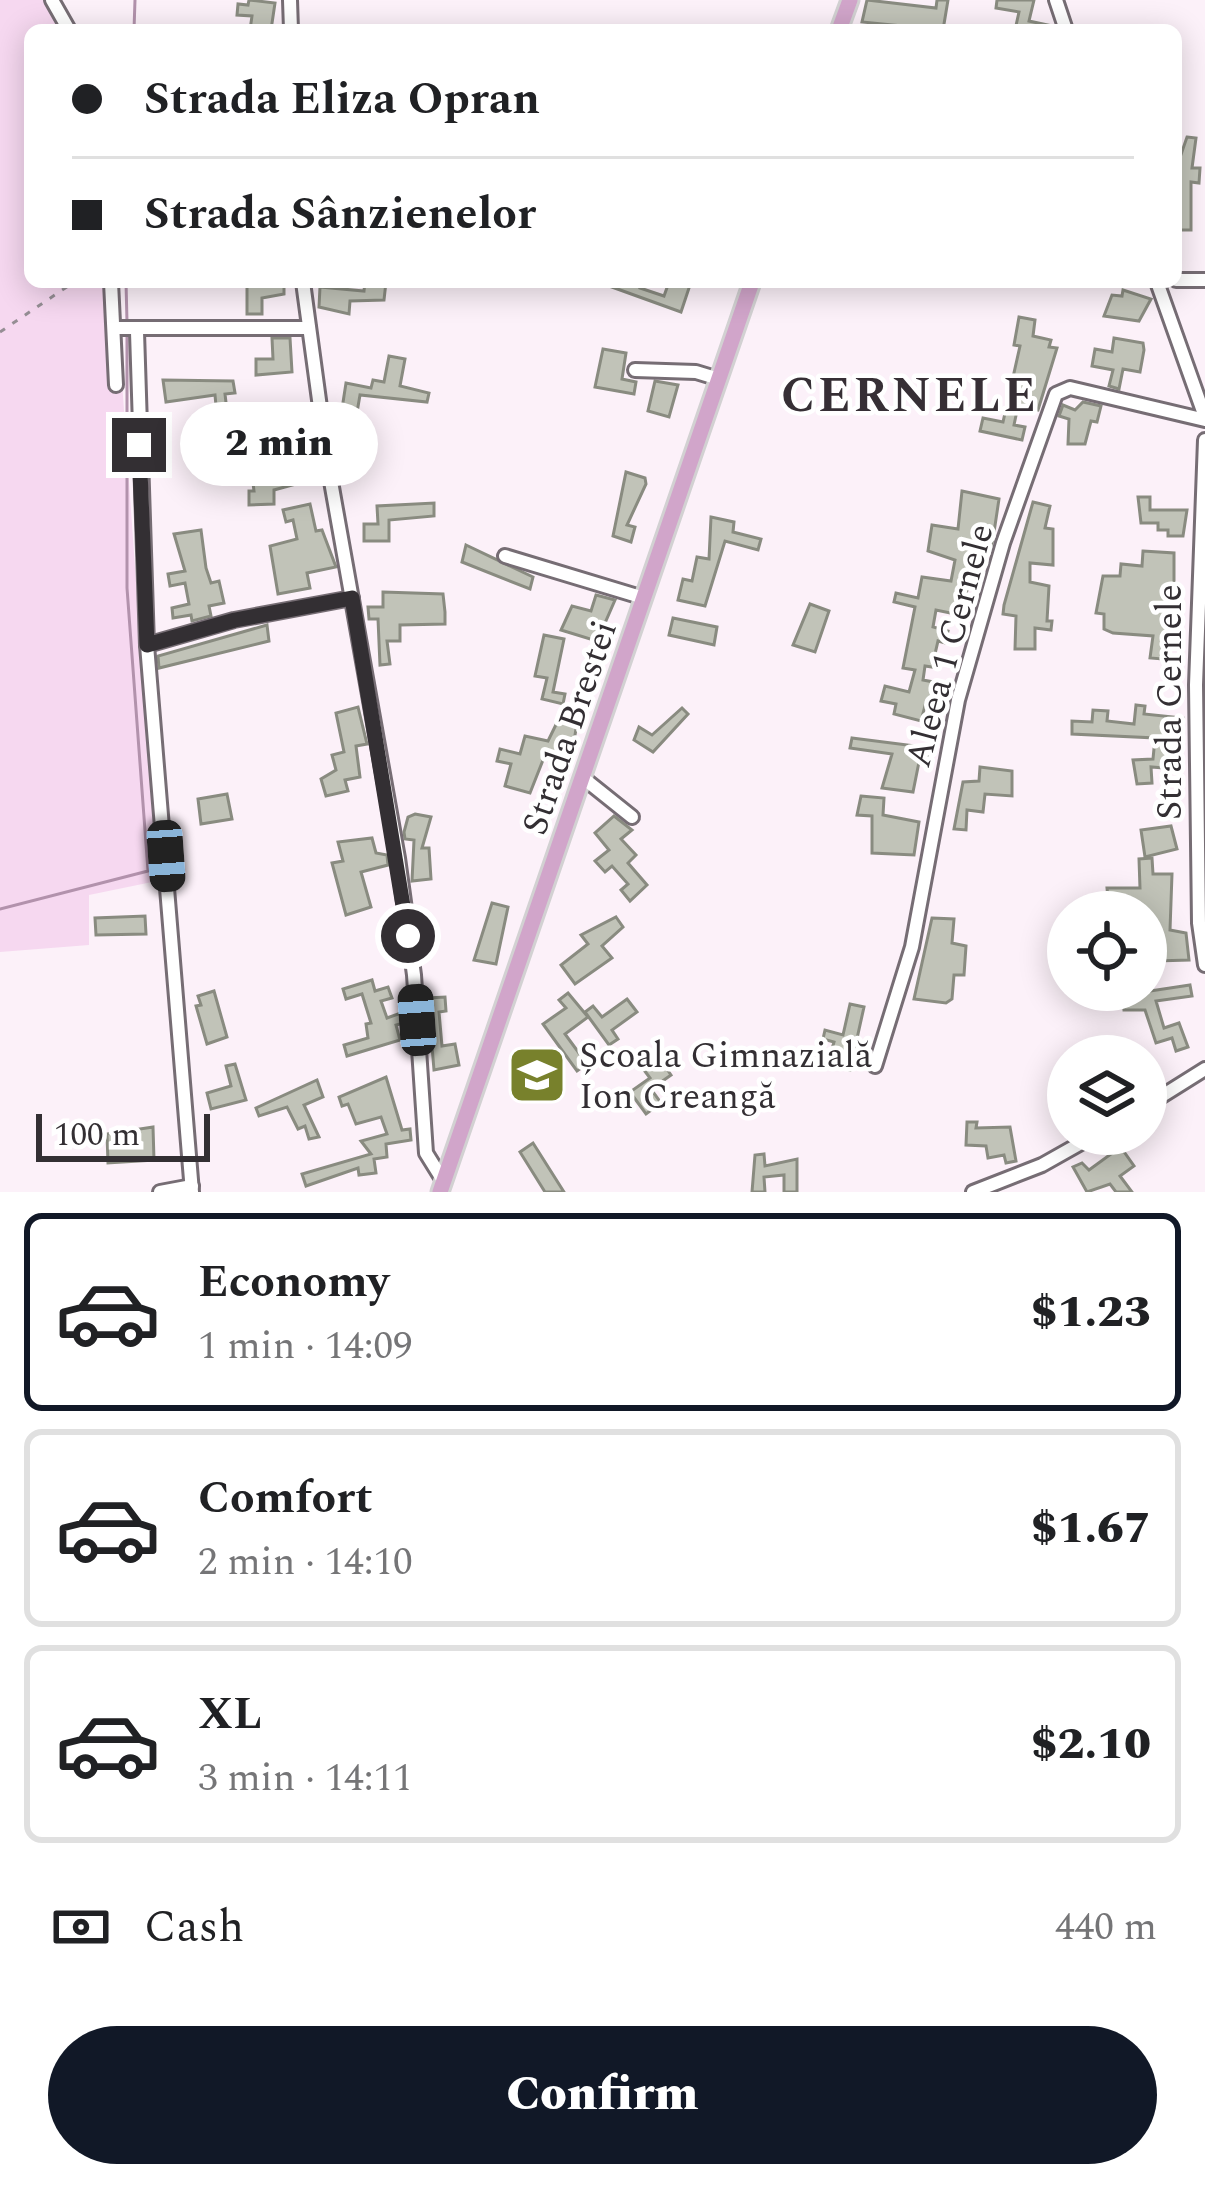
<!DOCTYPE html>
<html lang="en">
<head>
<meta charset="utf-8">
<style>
  :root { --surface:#fff; --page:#f6f6f6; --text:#202124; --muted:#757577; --line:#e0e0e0; --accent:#111827 }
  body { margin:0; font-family:Spectral,serif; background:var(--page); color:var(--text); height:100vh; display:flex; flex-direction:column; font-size:45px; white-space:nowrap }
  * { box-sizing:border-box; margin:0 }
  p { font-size:39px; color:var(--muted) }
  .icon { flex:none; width:66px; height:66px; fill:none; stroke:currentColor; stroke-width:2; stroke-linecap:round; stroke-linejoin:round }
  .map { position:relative; height:1192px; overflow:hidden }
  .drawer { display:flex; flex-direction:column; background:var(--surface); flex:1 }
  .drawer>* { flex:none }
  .top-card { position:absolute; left:24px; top:24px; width:1158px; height:264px; border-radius:18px; box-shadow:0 6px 30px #0003; display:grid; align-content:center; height:264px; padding:0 48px; background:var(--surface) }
  .fabs { position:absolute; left:1047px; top:891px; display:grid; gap:24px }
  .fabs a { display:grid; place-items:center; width:120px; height:120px; border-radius:50%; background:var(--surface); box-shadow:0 6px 30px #0003; font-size:60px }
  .scale { position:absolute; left:36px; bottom:30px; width:174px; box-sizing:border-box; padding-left:12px; border:6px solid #332f33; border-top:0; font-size:33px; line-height:42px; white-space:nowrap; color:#332f33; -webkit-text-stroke:9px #fff; paint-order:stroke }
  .end { position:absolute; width:54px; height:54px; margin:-27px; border:15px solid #332f33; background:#fff; box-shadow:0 0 0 6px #fff }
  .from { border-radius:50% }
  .bubble { position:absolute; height:84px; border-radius:42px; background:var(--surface); box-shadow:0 6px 30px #0003; font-size:39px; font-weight:800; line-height:84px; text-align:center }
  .car { position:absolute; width:36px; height:72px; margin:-36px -18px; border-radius:15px; box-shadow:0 0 9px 3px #0007; background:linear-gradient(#222 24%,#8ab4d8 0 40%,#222 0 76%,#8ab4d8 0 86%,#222 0) }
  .top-card b { display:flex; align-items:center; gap:42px; height:114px; font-size:45px }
  .top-card b+b { border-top:3px solid var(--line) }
  .top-card i { width:30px; height:30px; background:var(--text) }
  ul { padding:21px 0 0; list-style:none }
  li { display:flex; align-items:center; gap:36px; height:198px; margin:0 24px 18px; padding:0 24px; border:6px solid var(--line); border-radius:18px }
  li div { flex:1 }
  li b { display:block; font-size:45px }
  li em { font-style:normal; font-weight:800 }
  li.selected { border-color:var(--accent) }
  li>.icon { width:108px; height:108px; stroke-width:1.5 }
  .pay { display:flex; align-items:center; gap:30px; height:132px; padding:0 48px; font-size:45px }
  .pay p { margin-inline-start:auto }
  .action { display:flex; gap:24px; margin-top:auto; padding:24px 48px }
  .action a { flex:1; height:138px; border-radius:72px; background:var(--accent); color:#fff; font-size:48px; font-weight:800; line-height:138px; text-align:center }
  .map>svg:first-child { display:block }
</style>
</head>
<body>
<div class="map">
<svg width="1205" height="1192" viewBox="0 0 1205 1192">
  <rect width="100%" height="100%" fill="#fcf1f9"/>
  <!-- green -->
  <path fill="#f6d8f0" d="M0 0H48L68 30H30V282H115L157 881 89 895V945L0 952Z"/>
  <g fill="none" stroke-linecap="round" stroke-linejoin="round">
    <!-- stream -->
    <g stroke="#b292ac" stroke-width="3">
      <path d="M134 30 135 0"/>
      <path d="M126 282 127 322"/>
      <path d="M0 909 148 871 127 588V332"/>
    </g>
  </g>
  <!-- building -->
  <g fill="#c1c3b8" stroke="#898b80" stroke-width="3">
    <path d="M249 0 275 3 271 30H250L252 16 237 15 238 4 248 5Z"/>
    <path d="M867 0 936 8 937 0H948L943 30 862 22Z"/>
    <path d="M997 0H1034L1029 21 1052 26 1051 30H1015L1019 12 996 8Z"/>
    <path d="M1187 137 1196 138 1192 168H1200L1199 183 1191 182V230H1176V169Z"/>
    <path d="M365 282H386L384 300 350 301 349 314 319 307 320 287 364 291Z"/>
    <path d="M598 282H642L640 288 664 296 669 282H691L681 312Z"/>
    <path d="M247 284H284V294L262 298V314H247Z"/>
    <path d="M1123 290 1151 299 1139 321 1104 316 1112 295 1122 296Z"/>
    <path d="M1019 317 1035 320 1033 336 1051 340 1049 347 1057 348 1038 410 1018 406 1014 425 1025 427 1022 440 980 431 983 418 1003 422 1020 346 1014 345Z"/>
    <path d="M272 338H290L292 372 256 375V359H273Z"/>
    <path d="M1114 338 1143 343 1144 350 1140 372 1123 369 1119 389 1109 386 1113 370 1092 366 1095 349 1112 352Z"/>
    <path d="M603 349 626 353 622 379 636 382 634 394 595 387Z"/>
    <path d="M389 356 405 359 400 386 429 393 427 402 360 395 354 430 373 431 372 443 337 441 346 383 371 388 373 380 384 382Z"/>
    <path d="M163 380 233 381 235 393 225 394 227 411H237L238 426 218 427 215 395 166 402Z"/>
    <path d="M655 381 678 385 669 417 648 411Z"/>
    <path d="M1083 402 1101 406 1097 422 1091 421 1085 444H1068L1069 419 1059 416 1063 405 1075 410Z"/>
    <path d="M314 442 315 451 297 452 307 481 274 490V504L249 505V491H254L250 458 282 455 281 444Z"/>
    <path d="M626 472 645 478 646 484 627 525 635 527 631 542 613 536Z"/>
    <path d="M962 491 999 499 993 539 990 551 979 548 960 615 936 610 933 627 948 631 945 643 938 641 932 667 925 666 923 680 939 683 934 704 926 702 921 721 894 714 896 704 881 701 885 686 909 692 915 670 903 668 915 607 894 602 896 593 918 598 922 577 951 581 955 560 928 551 932 525 958 529Z"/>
    <path d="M1138 497H1150V510H1187L1183 536H1168V530H1158V523H1141Z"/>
    <path d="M1033 502 1050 506 1045 528 1053 529V565L1030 563V582L1049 586 1047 621H1052L1051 630 1035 628V649H1015L1016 616 1003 614 1004 605Z"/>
    <path d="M434 503V516L389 520V541H364V524H378L377 506Z"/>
    <path d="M310 504 316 531 322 530 336 567 307 573 310 588 278 594 270 546 297 539 293 520 286 522 283 510Z"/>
    <path d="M711 517 734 522 733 532 761 539 758 550 725 541 705 606 678 600 683 579 692 581 697 557 709 559Z"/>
    <path d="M201 530 206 568 211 583 219 581 224 603 209 606 211 616 192 621 191 615 173 618 172 608 189 604 185 583 170 586 168 574 185 571 174 534Z"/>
    <path d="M466 545 533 577 530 589 462 562Z"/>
    <path d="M1143 551 1174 553V592L1181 593 1180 603H1175L1173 636 1165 641 1162 659 1150 658 1153 636 1113 633 1104 629V614L1096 613 1103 576H1120L1121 564 1142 566Z"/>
    <path d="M383 592 443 594 445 612V624L400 625V641H387L390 664 380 665 378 619H369L368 607H383Z"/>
    <path d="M596 595 615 600 602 630 607 632 603 643 561 630 572 606 591 611Z"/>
    <path d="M810 604 829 611 815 652 793 645Z"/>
    <path d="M673 618 717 627 714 645 669 635Z"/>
    <path d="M267 625 269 641 159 668 158 656Z"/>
    <path d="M544 635 564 639 553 692 565 694 563 704 542 699 547 678 535 676Z"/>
    <path d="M1136 705 1145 706 1144 714 1183 718 1176 769 1151 767 1152 783 1137 784 1133 760 1153 759 1155 738 1072 734V721L1092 722 1093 710 1108 711 1107 721 1134 724Z"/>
    <path d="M565 706 579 711 573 747 567 745 562 760 545 755 530 793 505 786 511 764 497 761 500 749 520 754 525 736 548 741Z"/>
    <path d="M358 707 367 744 356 746 360 777 345 780 348 791 326 796 321 779 336 770 332 755 344 752 336 713Z"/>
    <path d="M682 708 688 714 653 752 634 740 639 727 652 735Z"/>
    <path d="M852 738 931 748 929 758 920 757 913 792 882 788 892 754 850 748Z"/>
    <path d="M980 767 1012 771V796L985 794 983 812 967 810 966 830 954 829 963 782 979 781Z"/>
    <path d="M227 794 232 819 201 824 198 799Z"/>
    <path d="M861 796 884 798 883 815 919 822 914 855 872 853V816L857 815Z"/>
    <path d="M415 814 431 817 422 848H429L431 879 412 881 414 840 405 839 404 832 408 817Z"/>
    <path d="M614 816 632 830 621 839 636 855 628 863 647 885 630 901 621 890 628 884 612 866 605 872 595 861 609 850 595 833Z"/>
    <path d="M1171 826 1177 849 1145 857 1141 830Z"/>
    <path d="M372 838 376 853 387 855 388 865 361 872 371 907 346 915 332 863 343 861 338 842Z"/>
    <path d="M1152 858 1153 874H1172L1170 930 1186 933 1189 960 1156 961V942H1146V912L1109 910 1107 888H1140L1139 859Z"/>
    <path d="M492 903 508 907 496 964 474 960Z"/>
    <path d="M145 916 146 934 96 935 95 918Z"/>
    <path d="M616 917 623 927 602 946 612 958 575 984 561 965 588 944 581 935Z"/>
    <path d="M932 918 954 919 952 943 966 946 964 975H954L952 999 946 1003 914 999Z"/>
    <path d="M372 980 375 991 388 987 392 998 381 1001 387 1018 401 1013 404 1023 396 1025 400 1040 347 1056 344 1045 368 1038 366 1024 371 1023 362 994 346 999 343 989Z"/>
    <path d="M1190 985 1192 996 1156 1001 1164 1028 1179 1023 1188 1047 1176 1051 1172 1038 1156 1043 1145 1010H1124L1123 990 1137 993Z"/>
    <path d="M214 991 227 1037 207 1044 196 1006 201 1005 198 996Z"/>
    <path d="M568 993 588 1017 565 1034 587 1064 577 1071 543 1024 566 1008 559 1000Z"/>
    <path d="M445 997 446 1011 439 1012 442 1046 455 1044 459 1065 434 1070 428 998Z"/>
    <path d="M627 999 637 1012 612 1030 618 1039 609 1045 585 1012 593 1006 602 1017Z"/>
    <path d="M850 1004 864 1007 850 1070 828 1063 834 1042 823 1039 825 1030 843 1035Z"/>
    <path d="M660 1059 671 1075 651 1089 661 1103 646 1114 630 1092 650 1078 644 1070Z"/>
    <path d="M235 1064 246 1100 211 1109 207 1093 231 1086 226 1066Z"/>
    <path d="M386 1077 402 1130 410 1129 411 1140 386 1144 387 1157 374 1159 376 1173 359 1175 358 1168 306 1186 302 1174 371 1154 361 1141 387 1134 381 1117 356 1124 348 1104 342 1106 339 1097Z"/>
    <path d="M317 1080 323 1097 304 1105 319 1137 309 1139 305 1126 298 1129 287 1107 259 1116 256 1108Z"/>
    <path d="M967 1122H977L976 1128 1010 1127 1016 1161 1006 1163 1004 1155 988 1158 986 1146 966 1145Z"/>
    <path d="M153 1127 154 1160 108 1163 107 1134Z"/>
    <path d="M1115 1139 1134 1166 1120 1176 1132 1192H1116L1110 1184 1087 1192 1073 1167 1082 1163 1089 1170 1111 1154 1105 1146Z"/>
    <path d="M533 1143 564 1192H545L520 1152Z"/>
    <path d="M764 1154 765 1166 797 1159V1192H784V1175L764 1177 765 1192H752L755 1155Z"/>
  </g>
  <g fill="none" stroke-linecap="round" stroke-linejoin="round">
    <!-- minor casing -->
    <g stroke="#766d74" stroke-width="18">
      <g id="minor">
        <path d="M52 0 69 30"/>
        <path d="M290 0 291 30"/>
        <path d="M1056 0 1066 30"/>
        <path d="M1176 280H1205"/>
        <path d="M111 282 116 385"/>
        <path d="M303 282 327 459 398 858 414 975 426 1153 444 1182"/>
        <path d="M1157 282 1205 417"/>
        <path d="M115 328H309"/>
        <path d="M137 332 147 645 192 1192"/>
        <path d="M635 370 696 372 719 379"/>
        <path d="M1205 440 1196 685 1199 923 1205 965"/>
        <path d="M505 556 644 598"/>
        <path d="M147 645 234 620 352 598"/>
        <path d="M582 777 632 817"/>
        <path d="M875 1066 912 947 958 700 1003 543 1056 394 1070 388 1205 420"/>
        <path d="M1146 1106 1205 1069"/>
        <path d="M160 1192 192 1186"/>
        <path d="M973 1192 1042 1165 1097 1134"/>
      </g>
    </g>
    <!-- major casing -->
    <g stroke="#d2d1d2" stroke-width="21">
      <g id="major">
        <path d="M839 30 850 0"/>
        <path d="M440 1192 752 282"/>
      </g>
    </g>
    <!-- path -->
    <path stroke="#958e94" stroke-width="3" stroke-dasharray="6 9" stroke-linecap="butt" d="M0 332 74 282"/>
    <!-- minor -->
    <use href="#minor" stroke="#fff" stroke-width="12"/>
    <!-- major -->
    <use href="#major" stroke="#d1a5ca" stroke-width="15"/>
  </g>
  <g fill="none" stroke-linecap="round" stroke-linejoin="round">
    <!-- route -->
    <path stroke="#332f33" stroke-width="15" d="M139 445 147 645 235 620 352 598 408 936"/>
  </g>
  <!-- icons -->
  <defs>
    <g id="school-square" transform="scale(3)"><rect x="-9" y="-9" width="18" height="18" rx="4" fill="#78812c" stroke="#fff"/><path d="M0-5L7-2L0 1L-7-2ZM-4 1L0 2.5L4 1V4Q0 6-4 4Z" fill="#fff"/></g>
  </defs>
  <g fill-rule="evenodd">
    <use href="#school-square" x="537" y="1075"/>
  </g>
  <g text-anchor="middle" stroke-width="9" stroke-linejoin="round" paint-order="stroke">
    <!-- street labels -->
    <g font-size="36" fill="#332f33" stroke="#fff">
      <text transform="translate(948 645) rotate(-75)" y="13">Aleea 1 Cernele</text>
      <text transform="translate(1168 702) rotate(-90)" y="13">Strada Cernele</text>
      <text transform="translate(568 727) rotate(-71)" y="13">Strada Brestei</text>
    </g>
    <!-- poi labels -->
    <g font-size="36" fill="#332f33" stroke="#fff" text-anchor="start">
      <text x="579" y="1067">Școala Gimnazială<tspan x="579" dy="41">Ion Creangă</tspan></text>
    </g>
    <!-- district labels -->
    <g font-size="48" font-weight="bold" letter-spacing="3" fill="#362f35" stroke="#fff">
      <text x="910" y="411">CERNELE</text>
    </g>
  </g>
</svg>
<div class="fabs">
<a><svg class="icon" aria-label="locate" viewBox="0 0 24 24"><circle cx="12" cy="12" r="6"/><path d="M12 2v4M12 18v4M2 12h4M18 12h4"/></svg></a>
<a><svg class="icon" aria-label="layers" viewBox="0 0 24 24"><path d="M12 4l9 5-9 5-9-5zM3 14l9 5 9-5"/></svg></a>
</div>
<div class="scale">100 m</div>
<i class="end from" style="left:408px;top:936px"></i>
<i class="end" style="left:139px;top:445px"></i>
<div class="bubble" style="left:180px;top:402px;width:198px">2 min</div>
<i class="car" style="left:166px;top:856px;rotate:176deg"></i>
<i class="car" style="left:417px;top:1020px;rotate:356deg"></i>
<div class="top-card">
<b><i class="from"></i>Strada Eliza Opran</b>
<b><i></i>Strada Sânzienelor</b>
</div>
</div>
<section class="drawer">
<ul>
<li class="selected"><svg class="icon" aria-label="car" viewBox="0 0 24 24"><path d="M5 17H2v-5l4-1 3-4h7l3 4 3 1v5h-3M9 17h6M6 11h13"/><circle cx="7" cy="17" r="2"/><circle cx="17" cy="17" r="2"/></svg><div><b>Economy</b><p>1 min · 14:09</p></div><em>$1.23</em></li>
<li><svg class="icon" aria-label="car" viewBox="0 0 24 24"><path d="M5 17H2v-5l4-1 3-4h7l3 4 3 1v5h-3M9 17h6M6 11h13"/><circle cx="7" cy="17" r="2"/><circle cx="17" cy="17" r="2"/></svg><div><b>Comfort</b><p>2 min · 14:10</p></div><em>$1.67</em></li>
<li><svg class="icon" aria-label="car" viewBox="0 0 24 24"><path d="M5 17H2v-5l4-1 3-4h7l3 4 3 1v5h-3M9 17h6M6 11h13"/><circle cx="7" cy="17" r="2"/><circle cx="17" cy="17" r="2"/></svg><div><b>XL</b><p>3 min · 14:11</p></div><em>$2.10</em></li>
</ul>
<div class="pay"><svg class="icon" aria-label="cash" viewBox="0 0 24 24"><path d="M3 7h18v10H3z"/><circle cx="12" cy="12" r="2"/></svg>Cash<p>440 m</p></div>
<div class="action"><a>Confirm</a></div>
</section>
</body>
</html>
